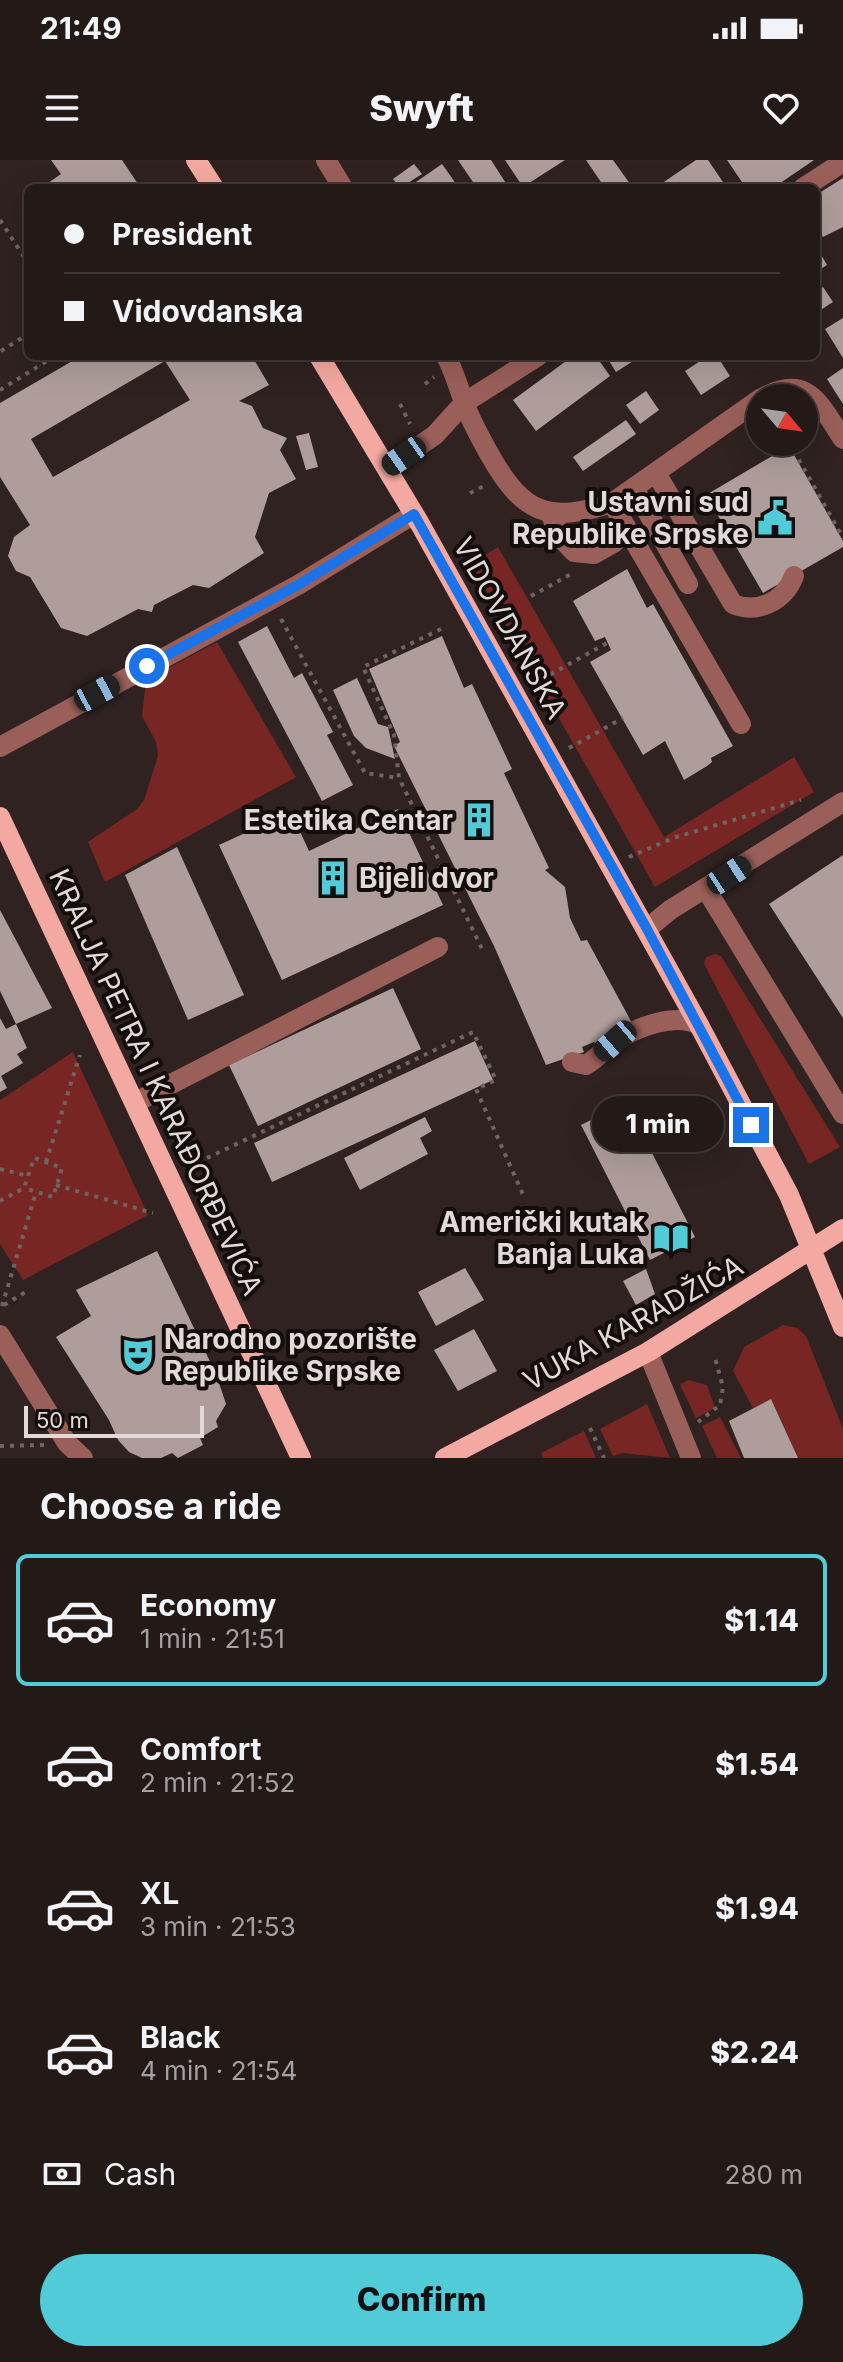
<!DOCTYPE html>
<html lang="en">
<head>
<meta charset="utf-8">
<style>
  :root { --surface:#231a18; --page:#2b2321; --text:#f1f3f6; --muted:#a3a1a2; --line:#403837; --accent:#52cbd9 }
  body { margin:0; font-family:Inter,sans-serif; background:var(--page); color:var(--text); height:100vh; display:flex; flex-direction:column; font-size:30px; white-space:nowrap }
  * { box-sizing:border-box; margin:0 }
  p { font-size:26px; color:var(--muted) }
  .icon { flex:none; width:44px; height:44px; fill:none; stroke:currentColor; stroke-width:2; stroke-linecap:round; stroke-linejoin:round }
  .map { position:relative; height:1298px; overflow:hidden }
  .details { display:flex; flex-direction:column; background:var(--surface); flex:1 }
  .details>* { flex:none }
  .hud { position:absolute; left:24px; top:24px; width:796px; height:176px; border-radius:12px; box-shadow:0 8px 32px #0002,0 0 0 2px var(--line); display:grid; align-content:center; height:176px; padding:0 40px; background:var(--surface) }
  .needle { width:52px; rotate:119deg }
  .fabs { position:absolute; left:746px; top:224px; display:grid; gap:16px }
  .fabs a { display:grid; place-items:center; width:72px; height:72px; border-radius:50%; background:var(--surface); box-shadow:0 8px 32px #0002,0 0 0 2px var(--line); font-size:40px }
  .scale { position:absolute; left:24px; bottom:20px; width:180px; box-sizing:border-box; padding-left:8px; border:4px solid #e2d9d8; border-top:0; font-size:22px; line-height:28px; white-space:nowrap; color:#e2d9d8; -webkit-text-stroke:6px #130d0c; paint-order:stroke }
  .end { position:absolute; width:36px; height:36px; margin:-18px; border:10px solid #1a73e8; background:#fff; box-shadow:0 0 0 4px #fff }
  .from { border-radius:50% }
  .bubble { position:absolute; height:56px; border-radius:28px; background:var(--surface); box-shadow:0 8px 32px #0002,0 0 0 2px var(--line); font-size:26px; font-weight:800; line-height:56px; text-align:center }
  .car { position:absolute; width:24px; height:48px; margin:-24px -12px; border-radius:10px; box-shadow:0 0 6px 2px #0007; background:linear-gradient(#222 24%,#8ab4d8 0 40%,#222 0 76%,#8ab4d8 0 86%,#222 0) }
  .hud b { display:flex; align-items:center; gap:28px; height:76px; font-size:30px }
  .hud b+b { border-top:2px solid var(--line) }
  .hud i { width:20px; height:20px; background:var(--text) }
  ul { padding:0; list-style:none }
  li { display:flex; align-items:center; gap:24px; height:132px; margin:0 16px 12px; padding:0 24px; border:4px solid transparent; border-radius:12px }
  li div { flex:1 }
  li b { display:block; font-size:30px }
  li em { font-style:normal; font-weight:800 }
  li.current { border-color:var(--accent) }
  li>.icon { width:72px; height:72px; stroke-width:1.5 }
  h2 { padding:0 40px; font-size:36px; line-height:96px }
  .pay { display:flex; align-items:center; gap:20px; height:88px; padding:0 40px; font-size:30px }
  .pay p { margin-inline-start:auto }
  .action { display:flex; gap:16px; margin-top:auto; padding:16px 40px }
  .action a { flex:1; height:92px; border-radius:48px; background:var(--accent); color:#111; font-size:32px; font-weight:800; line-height:92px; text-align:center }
  .status { display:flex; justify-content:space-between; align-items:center; height:56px; padding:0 40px; background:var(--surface); direction:ltr }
  .status svg { height:22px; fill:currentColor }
  header { display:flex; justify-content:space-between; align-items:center; height:104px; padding:0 40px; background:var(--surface); font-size:36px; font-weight:800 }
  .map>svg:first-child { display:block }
</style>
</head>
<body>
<div class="status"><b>21:49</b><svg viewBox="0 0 49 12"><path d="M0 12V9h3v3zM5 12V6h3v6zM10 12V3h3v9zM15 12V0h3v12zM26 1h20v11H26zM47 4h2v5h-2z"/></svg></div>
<header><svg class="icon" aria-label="menu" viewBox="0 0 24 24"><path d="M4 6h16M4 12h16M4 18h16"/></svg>Swyft<svg class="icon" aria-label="heart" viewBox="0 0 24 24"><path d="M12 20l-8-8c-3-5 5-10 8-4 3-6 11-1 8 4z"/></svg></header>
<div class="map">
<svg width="843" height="1298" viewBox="0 0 843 1298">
  <rect width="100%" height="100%" fill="#2f2220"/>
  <!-- green -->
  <g fill="#772623">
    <path d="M498 387 664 677 794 597 814 632 655 727 471 404Z"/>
    <path d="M217 482 296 617 105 722 88 682 137 649 144 640 158 596 156 582 142 556 146 520Z"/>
    <path d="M715 794 721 796 840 987 809 1004 704 804 706 797Z"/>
    <path d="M73 892 148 1055 23 1120 0 1084V940Z"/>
    <path d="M783 1165 797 1168 806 1176 843 1269V1298H798L772 1240 753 1248 733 1211 744 1187Z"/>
    <path d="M688 1220 707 1225 715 1248 696 1258 680 1225Z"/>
    <path d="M647 1244 670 1298 623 1293 613 1296 600 1269Z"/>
    <path d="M720 1257 741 1298H717L702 1266Z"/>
    <path d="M584 1271 596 1298H543L541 1293Z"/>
  </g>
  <!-- building -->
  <g fill="#ae9d9b" fill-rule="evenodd">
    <path d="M51 0H122L138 24 131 28H51L48 23 61 14Z"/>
    <path d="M458 0H491L509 28H477Z"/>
    <path d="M505 0H565L523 27Z"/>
    <path d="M586 0H613L633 28H605Z"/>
    <path d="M696 0H708L727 28H655Z"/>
    <path d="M727 0H814L773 28H746Z"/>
    <path d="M414 4 422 14 400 28 393 19Z"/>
    <path d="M442 4 459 28H420L416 22Z"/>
    <path d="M843 18V67L823 77 816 66V35Z"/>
    <path d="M816 86 827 105 816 112Z"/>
    <path d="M823 127 833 142 816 153V131Z"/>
    <path d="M843 158V198L825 169Z"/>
    <path d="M81 196H252L269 225 239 241 252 246 263 268 287 278 280 290 296 319 269 333 255 377 264 393 209 428 193 425 154 445 152 452 138 449 87 476 61 468 30 417 16 411 8 396 14 377 30 365 0 317V243ZM165 201 190 240 53 317 31 279Z"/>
    <path d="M573 196H596L610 216 536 271 513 240Z"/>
    <path d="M606 196H641L616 212Z"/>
    <path d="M708 196H717L730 216 701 235 685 211Z"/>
    <path d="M843 208V244L827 219Z"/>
    <path d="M646 231 659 250 640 264 626 245Z"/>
    <path d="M626 260 636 274 583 311 573 297Z"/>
    <path d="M309 273 318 307 306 310 296 276Z"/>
    <path d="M789 286 843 381V387L763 433 706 335Z"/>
    <path d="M627 409 647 448 653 444 733 586 711 598 712 602 707 606 684 620 665 581 643 595 590 502 611 490 605 477 595 481 573 441Z"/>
    <path d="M267 466 294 518 302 513 333 572 327 575 353 625 322 641 238 482Z"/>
    <path d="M442 476 464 528 472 524 512 609 504 613 549 708 545 710 565 727 570 758 581 781 587 780 632 863 596 885 594 882 582 887 584 892 546 905 494 786 394 586 400 582 369 509Z"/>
    <path d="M357 518 378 564 388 567 395 599 366 588 354 576 333 530Z"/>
    <path d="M398 649 443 745 282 820 219 685 291 652 309 691Z"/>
    <path d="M177 687 244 835 188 860 125 715Z"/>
    <path d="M843 695V858L769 744Z"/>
    <path d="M0 750 52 848 16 864 0 831Z"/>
    <path d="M393 828 421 889 258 966 229 905Z"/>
    <path d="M0 858 6 869 16 864 27 888 17 894 23 903 1 916 7 928 0 932Z"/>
    <path d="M475 881 493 920 272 1022 254 983Z"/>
    <path d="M626 942 695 1077 650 1100 581 965Z"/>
    <path d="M425 957 432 971 420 978 428 994 360 1030 344 998Z"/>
    <path d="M157 1091 216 1214 226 1244 216 1261 218 1267 200 1278 203 1285 178 1298 172 1293 161 1298H142L129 1292 118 1280 109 1260 56 1177 91 1156 76 1130Z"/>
    <path d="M465 1108 484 1140 436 1166 418 1132Z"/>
    <path d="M646 1109 655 1134 636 1145 623 1121Z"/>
    <path d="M474 1169 497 1211 458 1231 434 1190Z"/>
    <path d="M771 1239 798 1298H744L729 1261Z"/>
  </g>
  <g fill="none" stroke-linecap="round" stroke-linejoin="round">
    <!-- path -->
    <g stroke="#706462" stroke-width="4" stroke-dasharray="4 6" stroke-linecap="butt">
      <path d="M0 60 28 103"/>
      <path d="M1 191 28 174"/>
      <path d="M425 224 434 217"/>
      <path d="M0 230 55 196"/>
      <path d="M400 244 410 264"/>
      <path d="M789 282 843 378"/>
      <path d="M470 333 486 325"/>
      <path d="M531 436 573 413"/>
      <path d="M281 459 365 613 399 618"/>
      <path d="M441 469 363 507 394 575 399 618 483 791"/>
      <path d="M533 524 607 483"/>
      <path d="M569 588 623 558"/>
      <path d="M629 697 673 678 801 640"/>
      <path d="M207 998 473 872 496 920 476 929 525 1039"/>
      <path d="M46 1002 80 895"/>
      <path d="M0 1009 28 1016"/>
      <path d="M56 1025 153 1053"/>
      <path d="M0 1041 24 1028 34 998 62 1008 53 1037 24 1028"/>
      <path d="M4 1145 29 1130"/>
      <path d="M2 1146 36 1032"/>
      <path d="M698 1262 720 1245 723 1227 715 1198"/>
      <path d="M590 1268 604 1298"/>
      <path d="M0 1286 45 1285"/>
    </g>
    <!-- minor -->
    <g stroke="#9b5f59" stroke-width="20">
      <path d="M326 0 343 28"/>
      <path d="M803 28 843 2"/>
      <path d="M446 196C454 211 458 226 464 242 471 262 481 279 491 297 524 355 550 363 612 343L760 239"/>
      <path d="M762 238C808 212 820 245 843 279"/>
      <path d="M387 308 435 275 464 243 538 196"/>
      <path d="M656 313 733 444C757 454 784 442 794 416"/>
      <path d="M634 328 688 424"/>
      <path d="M612 343 741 564"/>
      <path d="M550 353 561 378 574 392 594 394 615 382"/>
      <path d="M0 587 298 425 414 354"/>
      <path d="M706 729 843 954"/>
      <path d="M647 769 670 750 843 642"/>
      <path d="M572 902 586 905C597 899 605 888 616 881 637 867 676 852 699 865"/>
      <path d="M136 942 438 787"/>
      <path d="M0 1175 67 1283 83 1298"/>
      <path d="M648 1192 691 1298"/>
    </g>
    <!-- major -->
    <g stroke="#f3a9a1" stroke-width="20">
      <path d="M196 0 214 28"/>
      <path d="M319 196 420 364 699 865 789 1035 843 1167"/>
      <path d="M0 657 301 1298"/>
      <path d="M445 1298 648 1192 843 1069"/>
    </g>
  </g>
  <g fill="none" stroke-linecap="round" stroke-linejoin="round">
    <!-- route -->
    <path stroke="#1a73e8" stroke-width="10" d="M147 506 298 425 414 354 647 769 751 965"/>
  </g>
  <!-- icons -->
  <defs>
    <g id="civic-bare" transform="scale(2.76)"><path d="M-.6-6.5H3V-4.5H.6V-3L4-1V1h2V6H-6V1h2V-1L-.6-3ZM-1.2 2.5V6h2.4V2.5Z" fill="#52cbd9" stroke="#130d0c" stroke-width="2.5" paint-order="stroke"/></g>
    <g id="building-bare" transform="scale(2.76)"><path d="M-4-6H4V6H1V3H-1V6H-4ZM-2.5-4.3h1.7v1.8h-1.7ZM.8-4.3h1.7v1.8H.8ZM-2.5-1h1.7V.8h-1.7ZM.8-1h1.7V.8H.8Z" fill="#52cbd9" stroke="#130d0c" stroke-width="2.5" paint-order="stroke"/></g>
    <g id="library-bare" transform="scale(2.76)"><path d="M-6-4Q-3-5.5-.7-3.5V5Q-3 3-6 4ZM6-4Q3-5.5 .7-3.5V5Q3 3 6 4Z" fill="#52cbd9" stroke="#130d0c" stroke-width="2.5" paint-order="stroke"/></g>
    <g id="theatre-bare" transform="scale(2.76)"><path d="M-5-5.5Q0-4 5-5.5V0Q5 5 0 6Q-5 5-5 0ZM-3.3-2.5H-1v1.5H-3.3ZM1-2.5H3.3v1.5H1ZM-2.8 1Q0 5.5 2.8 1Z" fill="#52cbd9" stroke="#130d0c" stroke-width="2.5" paint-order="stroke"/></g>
  </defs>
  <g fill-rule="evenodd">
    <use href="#civic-bare" x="775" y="358"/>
    <use href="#building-bare" x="479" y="660"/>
    <use href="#building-bare" x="333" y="718"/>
    <use href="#library-bare" x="671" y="1078"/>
    <use href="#theatre-bare" x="138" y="1195"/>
  </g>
  <g text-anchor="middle" stroke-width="8" stroke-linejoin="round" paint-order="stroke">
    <!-- poi labels -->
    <g font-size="28" font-weight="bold" fill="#e2d9d8" stroke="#130d0c" text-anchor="end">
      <text x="749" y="352">Ustavni sud<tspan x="749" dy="32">Republike Srpske</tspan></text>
      <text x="453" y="670">Estetika Centar</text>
      <text x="359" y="728" text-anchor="start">Bijeli dvor</text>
      <text x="645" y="1072">Američki kutak<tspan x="645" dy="32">Banja Luka</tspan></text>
      <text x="164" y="1189" text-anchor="start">Narodno pozorište<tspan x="164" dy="32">Republike Srpske</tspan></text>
    </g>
    <!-- street labels -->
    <g font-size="28" fill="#e2d9d8" stroke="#130d0c">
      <text transform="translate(510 468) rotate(61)" y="10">VIDOVDANSKA</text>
      <text transform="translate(156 922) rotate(65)" y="10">KRALJA PETRA I KARAĐORĐEVIĆA</text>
      <text transform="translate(633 1163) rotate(-29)" y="10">VUKA KARADŽIĆA</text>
    </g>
  </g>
</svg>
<div class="fabs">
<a><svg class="needle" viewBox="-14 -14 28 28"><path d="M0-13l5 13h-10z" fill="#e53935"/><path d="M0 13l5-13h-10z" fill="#a3a1a2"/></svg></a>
</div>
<div class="scale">50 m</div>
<i class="end from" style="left:147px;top:506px"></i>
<i class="end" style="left:751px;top:965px"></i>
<div class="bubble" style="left:592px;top:936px;width:132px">1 min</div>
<i class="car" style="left:404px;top:296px;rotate:235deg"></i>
<i class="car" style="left:97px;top:533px;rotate:62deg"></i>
<i class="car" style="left:729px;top:715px;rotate:57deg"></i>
<i class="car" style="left:615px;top:881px;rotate:229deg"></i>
<div class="hud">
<b><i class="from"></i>President</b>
<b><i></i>Vidovdanska</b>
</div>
</div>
<section class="details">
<h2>Choose a ride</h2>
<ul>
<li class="current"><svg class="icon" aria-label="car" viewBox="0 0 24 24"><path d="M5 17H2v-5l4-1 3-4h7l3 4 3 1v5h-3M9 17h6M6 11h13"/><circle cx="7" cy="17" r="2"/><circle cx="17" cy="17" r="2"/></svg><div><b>Economy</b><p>1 min · 21:51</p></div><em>$1.14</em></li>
<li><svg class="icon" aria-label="car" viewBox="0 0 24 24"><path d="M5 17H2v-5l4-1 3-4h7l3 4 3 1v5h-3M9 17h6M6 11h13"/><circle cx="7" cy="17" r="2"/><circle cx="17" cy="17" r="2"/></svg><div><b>Comfort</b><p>2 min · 21:52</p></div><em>$1.54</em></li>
<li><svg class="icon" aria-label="car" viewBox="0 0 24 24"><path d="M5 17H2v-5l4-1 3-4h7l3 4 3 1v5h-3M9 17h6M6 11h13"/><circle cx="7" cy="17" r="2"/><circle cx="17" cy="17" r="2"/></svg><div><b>XL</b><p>3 min · 21:53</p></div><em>$1.94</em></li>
<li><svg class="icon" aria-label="car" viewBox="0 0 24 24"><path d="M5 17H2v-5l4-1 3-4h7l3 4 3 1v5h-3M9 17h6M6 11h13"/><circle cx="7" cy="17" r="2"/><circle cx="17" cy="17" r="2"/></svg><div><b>Black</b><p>4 min · 21:54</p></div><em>$2.24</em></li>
</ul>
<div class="pay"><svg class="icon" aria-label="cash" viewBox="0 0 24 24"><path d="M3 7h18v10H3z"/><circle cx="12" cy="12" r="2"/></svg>Cash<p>280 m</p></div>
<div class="action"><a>Confirm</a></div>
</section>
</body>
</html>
